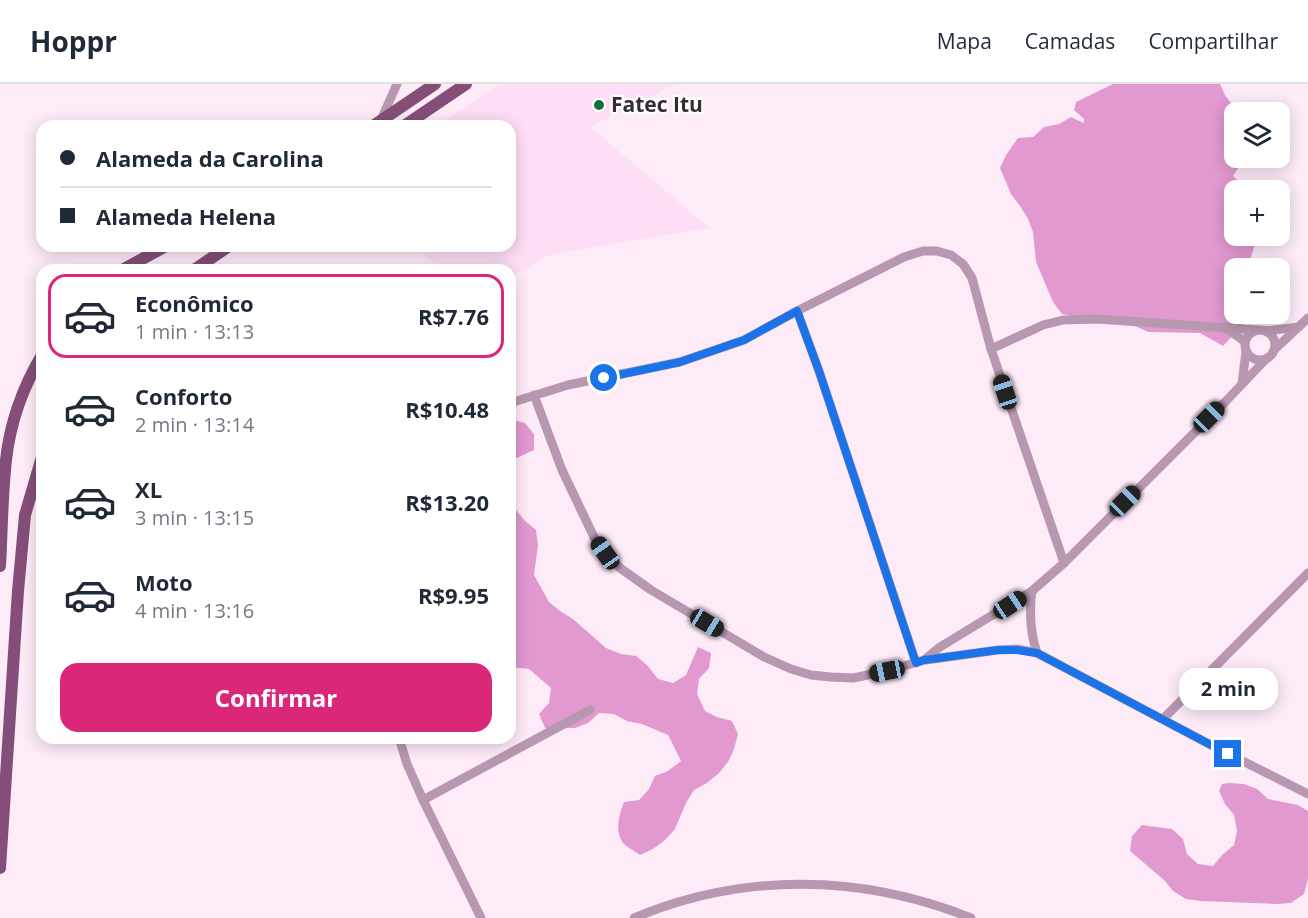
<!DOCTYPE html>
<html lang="pt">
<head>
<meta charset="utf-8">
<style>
  :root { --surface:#fff; --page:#f2f2f3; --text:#1f2937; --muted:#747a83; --line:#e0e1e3; --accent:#db2777 }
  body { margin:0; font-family:"Open Sans",sans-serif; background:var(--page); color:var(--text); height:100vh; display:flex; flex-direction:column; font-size:22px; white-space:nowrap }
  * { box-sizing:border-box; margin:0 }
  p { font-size:20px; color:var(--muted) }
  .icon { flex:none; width:33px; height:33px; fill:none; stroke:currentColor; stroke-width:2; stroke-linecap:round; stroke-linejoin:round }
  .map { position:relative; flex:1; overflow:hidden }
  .drawer { position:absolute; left:36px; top:180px; width:480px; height:480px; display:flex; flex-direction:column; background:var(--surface); border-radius:18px; box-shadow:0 3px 15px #0003 }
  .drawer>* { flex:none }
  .hud { position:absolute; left:36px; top:36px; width:480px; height:132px; border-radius:18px; box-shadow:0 3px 15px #0003; display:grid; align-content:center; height:132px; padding:0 24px; background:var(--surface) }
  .tools { position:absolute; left:1224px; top:18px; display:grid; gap:12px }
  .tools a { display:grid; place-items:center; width:66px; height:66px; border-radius:12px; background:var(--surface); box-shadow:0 3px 15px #0003; font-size:30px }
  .end { position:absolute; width:27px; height:27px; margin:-14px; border:8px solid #1a73e8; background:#fff; box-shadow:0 0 0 3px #fff }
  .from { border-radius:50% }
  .bubble { position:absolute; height:42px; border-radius:18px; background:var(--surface); box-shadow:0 3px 15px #0003; font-size:20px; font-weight:700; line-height:42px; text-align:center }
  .car { position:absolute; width:18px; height:36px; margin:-18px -9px; border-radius:8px; box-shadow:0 0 4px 2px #0007; background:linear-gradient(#222 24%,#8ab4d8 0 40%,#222 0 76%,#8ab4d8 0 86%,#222 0) }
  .hud b { display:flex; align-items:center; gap:21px; height:57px; font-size:22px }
  .hud b+b { border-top:2px solid var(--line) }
  .hud i { width:15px; height:15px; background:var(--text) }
  ul { padding:10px 0 0; list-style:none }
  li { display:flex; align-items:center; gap:18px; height:84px; margin:0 12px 9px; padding:0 12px; border:3px solid transparent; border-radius:18px }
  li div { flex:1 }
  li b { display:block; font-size:22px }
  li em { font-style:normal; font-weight:700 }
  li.active { border-color:var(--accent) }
  li>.icon { width:54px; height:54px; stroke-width:1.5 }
  .button { display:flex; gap:12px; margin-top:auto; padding:12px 24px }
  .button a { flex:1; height:69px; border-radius:18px; background:var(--accent); color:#fff; font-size:24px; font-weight:700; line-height:69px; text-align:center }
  header { display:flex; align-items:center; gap:36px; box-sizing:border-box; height:84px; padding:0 30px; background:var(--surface); border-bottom:2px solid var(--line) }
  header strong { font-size:28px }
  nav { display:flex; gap:33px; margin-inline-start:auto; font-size:21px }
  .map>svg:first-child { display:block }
</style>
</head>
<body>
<header>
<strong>Hoppr</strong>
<nav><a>Mapa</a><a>Camadas</a><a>Compartilhar</a></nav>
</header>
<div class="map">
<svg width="1308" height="834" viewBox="0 0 1308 834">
  <rect width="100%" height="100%" fill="#feebf8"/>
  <!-- built -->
  <path fill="#fddef5" d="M499 0H676L590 43 709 144 549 171 510 193V186H442L413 162H510V42H436Z"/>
  <!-- forest -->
  <g fill="#e199d0">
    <path d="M1113 0H1220L1225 11 1237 28H1234V74H1245L1233 92 1244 102 1245 106H1234V152H1254L1256 157 1250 176 1254 184H1234V230H1253L1223 262 1200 249 1148 248 1122 236 1077 233 1062 230 1053 218 1036 178 1033 148 1028 135 1020 122 1011 110 1000 84 1006 71 1018 54 1033 53 1044 43 1059 40 1071 33 1084 39V35L1074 26 1076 18Z"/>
    <path d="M510 335 525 339 534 350V366L510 377Z"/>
    <path d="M510 418 525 437 536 446 538 461 534 491 549 518 560 527 573 535 606 564 621 570 636 572 647 581 658 595 673 599 686 591 698 563 711 569 709 584 699 595 697 610 705 627 717 633 732 637 738 650 734 665 728 678 719 689 707 699 694 706 686 719 675 745 665 756 653 765 640 771C635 767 628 764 624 760 614 748 619 731 624 718L639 716 649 705 655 692 668 687 681 677 668 651 642 640 627 637 614 630 599 629 588 639 575 644H545L539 630 549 619 551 604 529 585 510 583Z"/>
    <path d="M1229 699 1244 700 1257 705 1268 715 1298 721 1308 727V795L1304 810 1291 819 1276 820 1201 817 1186 815 1173 807 1164 796 1130 767 1132 752 1142 741 1172 745 1183 755 1187 770 1198 780 1213 782 1222 771 1234 761 1237 747 1234 731 1225 720 1219 707 1222 700Z"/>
  </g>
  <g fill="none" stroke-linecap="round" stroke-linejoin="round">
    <!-- minor -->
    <g stroke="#b898b0" stroke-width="9">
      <path d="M381 36 397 0"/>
      <path d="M797 227 819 287 916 579"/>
      <path d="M1225 243 1245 258"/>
      <circle cx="1260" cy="261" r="15"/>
      <path d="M1266 247 1299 243"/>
      <path d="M991 265 1043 241 1063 236 1097 235 1257 246"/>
      <path d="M1274 266 1308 234"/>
      <path d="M1242 300 1246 267"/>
      <path d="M534 311 562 386 582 428 594 453 605 469 620 484 651 506 764 573 791 585 811 591 831 593 853 594 887 587 924 576 940 563 1032 507 1064 479 1226 317 1266 275"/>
      <path d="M510 319 568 301 680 278 744 256 797 227 904 173 923 167H937L951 171 963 180 972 194 991 265 1064 479"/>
      <path d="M1032 507C1029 529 1030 548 1037 569"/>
      <path d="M926 576 998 566 1017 565 1037 569 1209 660 1308 710"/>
      <path d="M1163 635 1308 489"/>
      <path d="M399 654 407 680 423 716 481 834"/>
      <path d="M423 716 590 626"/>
      <path d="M634 834C743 788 862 790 971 834"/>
    </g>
    <!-- major -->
    <g stroke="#854e79" stroke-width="12">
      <path d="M373 42 435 0"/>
      <path d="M404 42 466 0"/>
      <path d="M122 186 166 162"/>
      <path d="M194 186 229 162"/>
      <path d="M0 482C2 447 2 411 6 376 10 339 23 303 42 271"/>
      <path d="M0 784 18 507 25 431 42 373"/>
    </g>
  </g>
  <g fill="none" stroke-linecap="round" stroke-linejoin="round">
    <!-- route -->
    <path stroke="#1a73e8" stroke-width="8" d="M604 294 680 278 744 256 797 227 819 287 916 579 924 576 998 566H1017L1037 569 1228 670"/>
  </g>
  <!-- markers -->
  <circle fill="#156e41" stroke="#fff" stroke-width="2" cx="599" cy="21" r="6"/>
  <g text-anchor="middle" stroke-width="4.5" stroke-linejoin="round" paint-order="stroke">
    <!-- poi labels -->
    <g font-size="21" font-weight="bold" fill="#362d34" stroke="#fff" text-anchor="start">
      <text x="611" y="28">Fatec Itu</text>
    </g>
  </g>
</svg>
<div class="tools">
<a><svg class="icon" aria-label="layers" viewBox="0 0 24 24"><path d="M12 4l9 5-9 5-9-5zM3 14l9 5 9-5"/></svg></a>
<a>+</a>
<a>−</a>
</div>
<i class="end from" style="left:604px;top:294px"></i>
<i class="end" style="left:1228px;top:670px"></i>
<div class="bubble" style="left:1179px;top:584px;width:99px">2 min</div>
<i class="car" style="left:1005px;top:308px;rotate:342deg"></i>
<i class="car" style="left:1209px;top:333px;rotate:45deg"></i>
<i class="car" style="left:1125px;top:417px;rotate:45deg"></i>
<i class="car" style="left:605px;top:469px;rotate:325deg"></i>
<i class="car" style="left:1010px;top:521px;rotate:57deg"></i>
<i class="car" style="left:707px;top:539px;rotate:121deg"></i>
<i class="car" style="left:887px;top:587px;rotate:259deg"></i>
<div class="hud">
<b><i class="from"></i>Alameda da Carolina</b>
<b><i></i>Alameda Helena</b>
</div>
<section class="drawer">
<ul>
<li class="active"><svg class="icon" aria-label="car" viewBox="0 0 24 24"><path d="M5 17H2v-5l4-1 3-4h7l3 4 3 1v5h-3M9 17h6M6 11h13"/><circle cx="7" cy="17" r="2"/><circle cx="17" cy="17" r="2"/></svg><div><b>Econômico</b><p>1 min · 13:13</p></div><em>R$7.76</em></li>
<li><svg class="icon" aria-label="car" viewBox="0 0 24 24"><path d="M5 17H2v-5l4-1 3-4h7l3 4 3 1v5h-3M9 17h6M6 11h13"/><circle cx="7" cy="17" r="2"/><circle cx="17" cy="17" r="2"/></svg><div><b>Conforto</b><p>2 min · 13:14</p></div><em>R$10.48</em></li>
<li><svg class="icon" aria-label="car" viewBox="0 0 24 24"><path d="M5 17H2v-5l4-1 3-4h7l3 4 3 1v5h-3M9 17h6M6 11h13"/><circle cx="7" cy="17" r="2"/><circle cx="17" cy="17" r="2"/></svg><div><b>XL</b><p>3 min · 13:15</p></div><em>R$13.20</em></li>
<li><svg class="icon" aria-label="car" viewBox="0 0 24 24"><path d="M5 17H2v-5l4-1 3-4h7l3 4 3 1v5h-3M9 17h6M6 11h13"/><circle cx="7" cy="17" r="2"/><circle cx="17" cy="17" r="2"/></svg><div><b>Moto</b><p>4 min · 13:16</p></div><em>R$9.95</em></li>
</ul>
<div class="button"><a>Confirmar</a></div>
</section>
</div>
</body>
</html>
